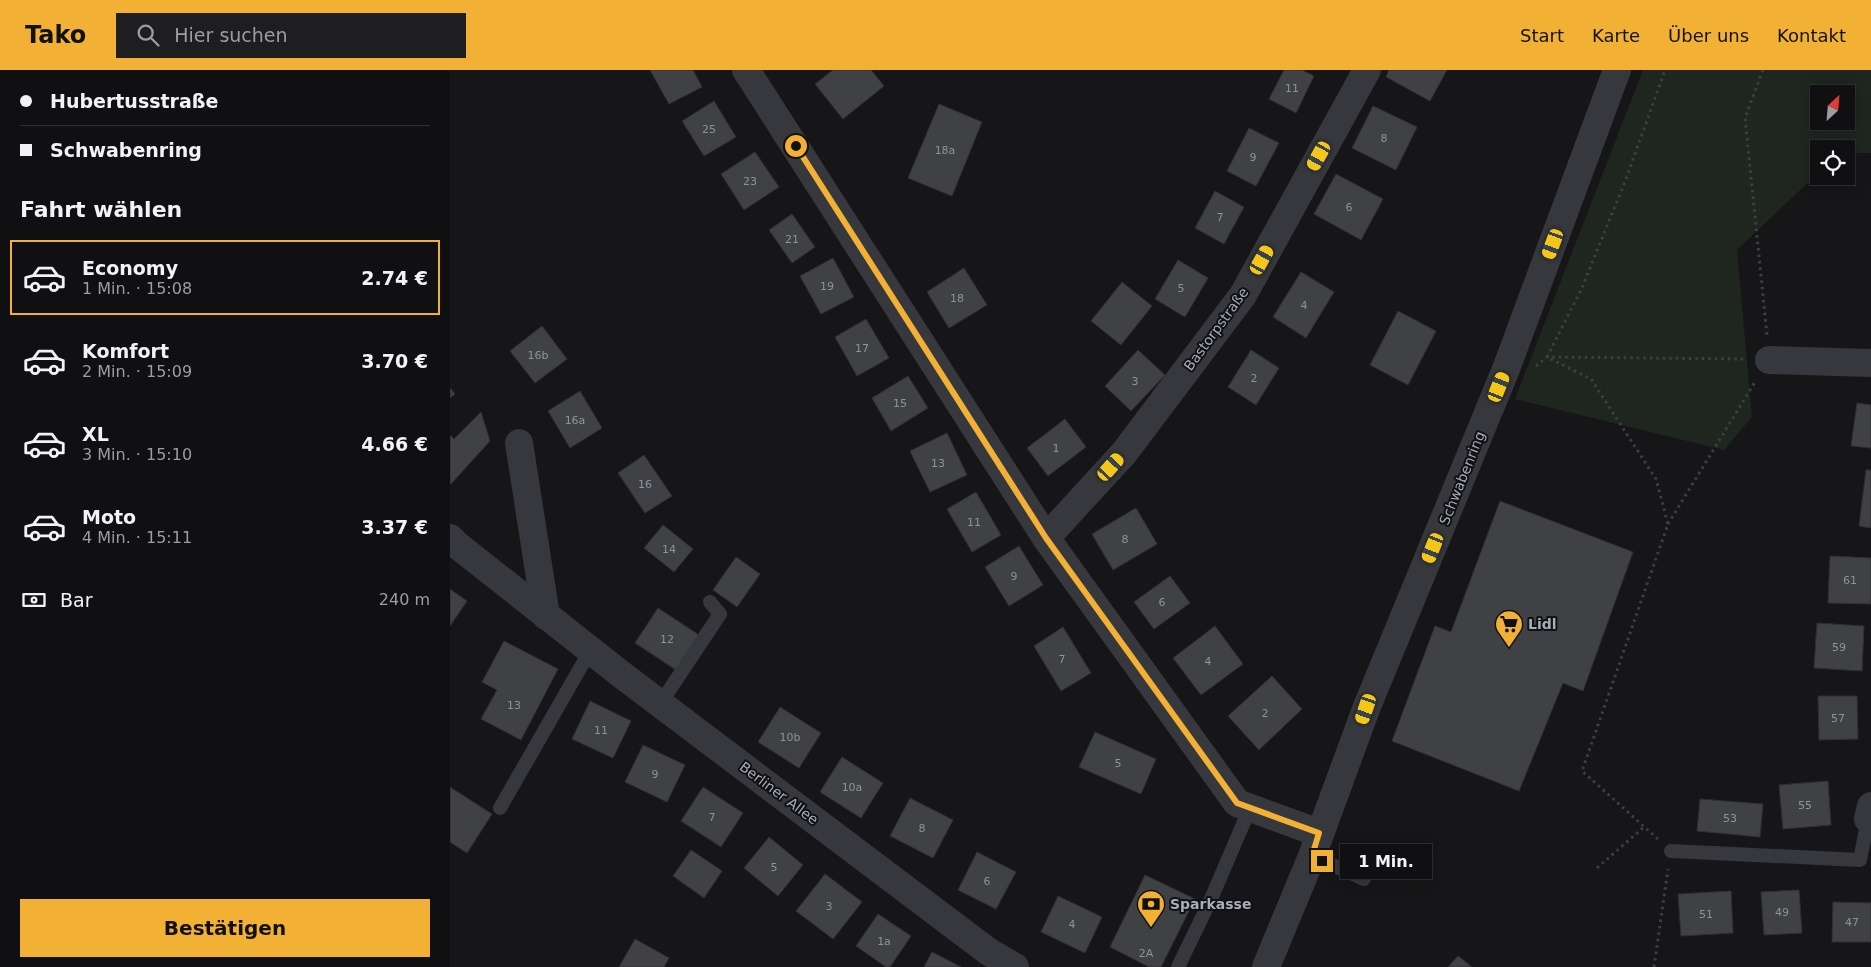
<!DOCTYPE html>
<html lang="de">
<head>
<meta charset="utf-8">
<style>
  :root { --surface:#101012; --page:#1e1e20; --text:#f1f3f6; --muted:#9c9d9f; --line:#303032; --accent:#f2b134 }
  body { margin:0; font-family:"DejaVu Sans",sans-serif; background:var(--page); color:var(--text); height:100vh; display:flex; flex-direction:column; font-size:19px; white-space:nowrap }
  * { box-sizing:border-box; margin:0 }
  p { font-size:16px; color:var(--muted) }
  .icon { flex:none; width:28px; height:28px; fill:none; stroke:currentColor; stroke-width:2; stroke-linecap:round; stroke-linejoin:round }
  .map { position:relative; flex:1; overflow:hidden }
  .drawer { display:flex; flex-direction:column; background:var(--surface); width:450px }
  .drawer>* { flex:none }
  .guide { display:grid; align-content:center; height:110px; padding:0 20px; background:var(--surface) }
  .needle { width:32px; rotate:26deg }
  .buttons { position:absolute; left:1360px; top:15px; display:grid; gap:10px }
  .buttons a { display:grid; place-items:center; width:45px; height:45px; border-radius:0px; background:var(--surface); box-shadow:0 2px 12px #0003,0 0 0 1px var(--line); font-size:25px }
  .end { position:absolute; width:22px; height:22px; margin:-11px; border:6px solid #f2b134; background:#111; box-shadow:0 0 0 2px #111 }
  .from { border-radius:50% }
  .bubble { position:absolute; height:35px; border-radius:0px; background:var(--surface); box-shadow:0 2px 12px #0003,0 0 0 1px var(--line); font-size:16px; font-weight:800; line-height:35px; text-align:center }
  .car { position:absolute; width:15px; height:30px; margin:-15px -8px; border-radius:6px; box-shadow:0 0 4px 1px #0007; background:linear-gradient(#f5c518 24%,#345 0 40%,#f5c518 0 76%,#345 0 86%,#f5c518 0) }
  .guide b { display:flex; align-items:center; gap:18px; height:48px; font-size:19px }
  .guide b+b { border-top:1px solid var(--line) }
  .guide i { width:12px; height:12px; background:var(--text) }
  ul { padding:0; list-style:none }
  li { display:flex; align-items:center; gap:15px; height:75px; margin:0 10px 8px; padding:0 10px; border:2px solid transparent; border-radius:0px }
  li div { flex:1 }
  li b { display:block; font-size:19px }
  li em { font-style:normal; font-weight:800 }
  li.active { border-color:var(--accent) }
  li>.icon { width:45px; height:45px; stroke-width:1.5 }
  h2 { padding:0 20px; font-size:22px; line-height:60px }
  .pay { display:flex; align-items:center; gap:12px; height:55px; padding:0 20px; font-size:19px }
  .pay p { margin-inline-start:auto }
  .cta { display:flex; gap:10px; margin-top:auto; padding:10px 20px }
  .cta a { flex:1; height:58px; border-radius:0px; background:var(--accent); color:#111; font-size:20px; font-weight:800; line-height:58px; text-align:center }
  header { display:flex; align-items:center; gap:30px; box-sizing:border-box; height:70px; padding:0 25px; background:var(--accent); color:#111 }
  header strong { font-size:24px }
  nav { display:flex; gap:28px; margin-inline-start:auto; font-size:18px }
  .search { width:350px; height:45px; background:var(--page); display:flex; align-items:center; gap:12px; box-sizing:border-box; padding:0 18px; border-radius:0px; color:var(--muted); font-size:19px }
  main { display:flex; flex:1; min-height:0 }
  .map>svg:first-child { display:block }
</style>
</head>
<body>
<header>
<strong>Tako</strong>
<div class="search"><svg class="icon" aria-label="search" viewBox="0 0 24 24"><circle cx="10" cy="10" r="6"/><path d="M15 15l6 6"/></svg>Hier suchen</div>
<nav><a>Start</a><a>Karte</a><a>Über uns</a><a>Kontakt</a></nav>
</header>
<main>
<section class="drawer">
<div class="guide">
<b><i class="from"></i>Hubertusstraße</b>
<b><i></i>Schwabenring</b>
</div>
<h2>Fahrt wählen</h2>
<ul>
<li class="active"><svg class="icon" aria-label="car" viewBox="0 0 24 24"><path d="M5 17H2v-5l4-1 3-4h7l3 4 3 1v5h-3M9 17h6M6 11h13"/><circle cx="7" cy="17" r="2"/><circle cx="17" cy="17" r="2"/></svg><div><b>Economy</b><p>1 Min. · 15:08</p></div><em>2.74 €</em></li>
<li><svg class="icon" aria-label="car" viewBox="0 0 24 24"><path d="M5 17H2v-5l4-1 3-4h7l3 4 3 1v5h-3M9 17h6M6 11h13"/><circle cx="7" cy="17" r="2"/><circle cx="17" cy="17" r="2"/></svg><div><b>Komfort</b><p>2 Min. · 15:09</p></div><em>3.70 €</em></li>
<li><svg class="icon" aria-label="car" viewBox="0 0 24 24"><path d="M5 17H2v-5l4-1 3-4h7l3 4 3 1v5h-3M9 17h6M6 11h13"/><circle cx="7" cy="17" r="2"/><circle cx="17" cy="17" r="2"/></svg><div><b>XL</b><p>3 Min. · 15:10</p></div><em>4.66 €</em></li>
<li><svg class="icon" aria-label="car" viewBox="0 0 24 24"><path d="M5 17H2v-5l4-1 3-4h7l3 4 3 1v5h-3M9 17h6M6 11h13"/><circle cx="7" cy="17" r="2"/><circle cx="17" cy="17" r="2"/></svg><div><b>Moto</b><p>4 Min. · 15:11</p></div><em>3.37 €</em></li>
</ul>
<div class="pay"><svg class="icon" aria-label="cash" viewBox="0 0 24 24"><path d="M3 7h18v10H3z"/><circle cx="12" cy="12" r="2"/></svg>Bar<p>240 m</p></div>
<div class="cta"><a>Bestätigen</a></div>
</section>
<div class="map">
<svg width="1421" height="897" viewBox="0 0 1421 897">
  <rect width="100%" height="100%" fill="#161618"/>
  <!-- green -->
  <path fill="#1e261f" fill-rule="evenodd" d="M1193 0H1421V83H1396V79H1369V102L1287 180 1302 347 1274 380 1065 329ZM1369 24H1396V51H1369Z"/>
  <!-- building -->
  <g fill="#404145" stroke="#303034">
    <path d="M200 0H243L252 17 219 34Z"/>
    <path d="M383 0H421L434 16 393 49 365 14Z"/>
    <path d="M834 0H852L864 6 846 43 819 29Z"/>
    <path d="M939 0H997L980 31 936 7Z"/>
    <path d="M264 31 286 67 254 86 232 51Z"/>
    <path d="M489 34 532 52 502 126 458 108Z"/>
    <path d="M923 36 967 57 946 100 902 78Z"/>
    <path d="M799 58 829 73 806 116 777 101Z"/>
    <path d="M305 82 329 117 294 140 271 104Z"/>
    <path d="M886 104 933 129 911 170 864 144Z"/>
    <path d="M765 121 794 137 774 174 745 158Z"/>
    <path d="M342 144 365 177 342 193 319 160Z"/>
    <path d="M383 188 404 227 371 244 350 206Z"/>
    <path d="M728 190 758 208 735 247 705 229Z"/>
    <path d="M514 198 537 235 499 258 477 222Z"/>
    <path d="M851 202 884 222 856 268 823 247Z"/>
    <path d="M672 212 702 236 671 275 641 251Z"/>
    <path d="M948 241 986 261 958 315 920 295Z"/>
    <path d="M416 249 439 288 407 306 385 267Z"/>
    <path d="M92 256 117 289 85 313 60 281Z"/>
    <path d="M688 280 715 305 681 341 655 316Z"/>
    <path d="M801 280 829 298 806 335 778 317Z"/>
    <path d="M458 306 478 338 441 361 422 328Z"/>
    <path d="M0 318 5 324 0 328Z"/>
    <path d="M130 321 152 358 120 378 98 341Z"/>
    <path d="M1407 333 1421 335V378L1401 376Z"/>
    <path d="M31 342 40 371 0 415V365L4 369Z"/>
    <path d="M615 349 636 377 598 406 577 378Z"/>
    <path d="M497 363 517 405 480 422 460 381Z"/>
    <path d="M194 385 222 426 195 443 168 403Z"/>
    <path d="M1416 400H1421V458L1409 456Z"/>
    <path d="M526 422 551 465 522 482 497 439Z"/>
    <path d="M1050 431 1183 482 1133 621 1113 613 1069 721 942 671 985 556 1001 562Z"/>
    <path d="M686 438 707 474 663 500 642 464Z"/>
    <path d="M213 455 243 479 224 502 194 478Z"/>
    <path d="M569 476 593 515 559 536 535 497Z"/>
    <path d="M1380 486 1421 488V534L1378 533Z"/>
    <path d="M286 487 310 504 287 537 263 520Z"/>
    <path d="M720 506 740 533 704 559 684 532Z"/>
    <path d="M0 519 17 531 0 556Z"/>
    <path d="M208 538 249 565 226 600 185 573Z"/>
    <path d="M1367 553 1414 556 1412 601 1364 598Z"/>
    <path d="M765 556 793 594 751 625 723 588Z"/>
    <path d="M613 557 641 603 611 621 584 576Z"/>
    <path d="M54 571 108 599 71 670 31 649 47 620 32 612Z"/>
    <path d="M822 606 852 639 809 680 778 646Z"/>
    <path d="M1368 626H1407L1408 669 1369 670Z"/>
    <path d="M140 631 181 651 163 688 122 669Z"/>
    <path d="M330 637 371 663 349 698 308 672Z"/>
    <path d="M645 662 706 689 691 724 629 697Z"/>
    <path d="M193 675 235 695 217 732 175 712Z"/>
    <path d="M392 687 433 713 411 748 370 722Z"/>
    <path d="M1378 711 1381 755 1333 759 1329 715Z"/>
    <path d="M0 717 42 744 17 783 0 772Z"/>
    <path d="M253 717 293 743 271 777 231 751Z"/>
    <path d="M460 728 503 750 483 788 440 766Z"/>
    <path d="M1250 729 1313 734 1310 767 1247 761Z"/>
    <path d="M319 767 353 795 328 826 294 798Z"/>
    <path d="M241 780 272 801 254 828 223 806Z"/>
    <path d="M527 782 566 802 546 839 508 820Z"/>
    <path d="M375 804 412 832 383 869 346 841Z"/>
    <path d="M695 805 745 829 711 897H699L660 877Z"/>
    <path d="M1349 820 1352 863 1314 865 1311 822Z"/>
    <path d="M1281 821 1283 863 1231 866 1228 824Z"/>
    <path d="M608 826 652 847 635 883 591 862Z"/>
    <path d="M1383 832 1421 833V872H1382Z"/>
    <path d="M428 844 461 866 440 897H436L406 876Z"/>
    <path d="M185 869 219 888 214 897H169Z"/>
    <path d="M482 882 511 897H474Z"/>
    <path d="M1008 886 1022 897H998Z"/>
  </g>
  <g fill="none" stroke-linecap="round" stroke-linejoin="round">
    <!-- path -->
    <g stroke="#3d3f44" stroke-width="3" stroke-dasharray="2.5 4" stroke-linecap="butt">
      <path d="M1313 0 1295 48 1317 265"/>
      <path d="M1086 296 1097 287 1294 289"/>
      <path d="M1218 454 1305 312"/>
      <path d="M1208 769 1132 701 1218 454 1206 409 1141 309 1097 287 1131 220 1176 109 1215 0"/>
      <path d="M1147 798 1194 757"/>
      <path d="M1204 897 1218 799"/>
    </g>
    <!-- service -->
    <g stroke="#37383d" stroke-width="14">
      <path d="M210 634 270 544 260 532"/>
      <path d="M50 738 140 581"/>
      <path d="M1221 781 1410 790 1418 749"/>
      <path d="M862 786 914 809"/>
      <path d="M728 897 761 829 800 738"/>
    </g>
    <!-- minor -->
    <g stroke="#37383d" stroke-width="28">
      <path d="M296 0 596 468 787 733 869 763"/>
      <path d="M1319 290 1421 293"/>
      <path d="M69 373 96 546"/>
      <path d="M0 468 7 475 172 605 539 882 565 897"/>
      <path d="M596 468 674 383 793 225 917 0"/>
      <path d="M1421 736 1418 749 1421 752"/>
    </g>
    <!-- tertiary -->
    <path stroke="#37383d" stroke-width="28" d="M816 897 862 786 916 639 1056 299 1167 0"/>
  </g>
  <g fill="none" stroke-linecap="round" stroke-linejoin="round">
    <!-- route -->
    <path stroke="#f2b134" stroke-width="6" d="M346 76 596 468 787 733 869 763 862 786 872 791"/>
  </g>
  <!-- icons -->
  <defs>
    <g id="supermarket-pin" transform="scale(1.4375)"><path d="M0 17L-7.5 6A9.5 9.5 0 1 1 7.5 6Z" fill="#f2b134" stroke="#111113"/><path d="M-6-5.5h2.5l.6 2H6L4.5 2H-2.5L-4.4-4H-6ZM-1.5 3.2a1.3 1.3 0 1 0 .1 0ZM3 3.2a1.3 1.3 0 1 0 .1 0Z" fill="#111"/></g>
    <g id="bank-pin" transform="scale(1.4375)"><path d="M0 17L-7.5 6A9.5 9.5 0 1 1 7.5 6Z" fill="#f2b134" stroke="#111113"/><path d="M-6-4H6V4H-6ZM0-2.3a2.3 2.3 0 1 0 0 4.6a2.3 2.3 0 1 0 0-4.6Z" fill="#111"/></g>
  </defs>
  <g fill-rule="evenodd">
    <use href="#supermarket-pin" x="1059" y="554"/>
    <use href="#bank-pin" x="701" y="834"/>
  </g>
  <g text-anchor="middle" stroke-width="4" stroke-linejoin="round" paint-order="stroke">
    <!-- number labels -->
    <g font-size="11" fill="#8e929b">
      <text x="842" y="22">11</text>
      <text x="259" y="63">25</text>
      <text x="934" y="72">8</text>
      <text x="495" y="84">18a</text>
      <text x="803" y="91">9</text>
      <text x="300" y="115">23</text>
      <text x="899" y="141">6</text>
      <text x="770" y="151">7</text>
      <text x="342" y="173">21</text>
      <text x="377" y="220">19</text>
      <text x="731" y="222">5</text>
      <text x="507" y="232">18</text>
      <text x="854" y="239">4</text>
      <text x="412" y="282">17</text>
      <text x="88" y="289">16b</text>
      <text x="804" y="312">2</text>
      <text x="685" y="315">3</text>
      <text x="450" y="337">15</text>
      <text x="125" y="354">16a</text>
      <text x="606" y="382">1</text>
      <text x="488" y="397">13</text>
      <text x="195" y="418">16</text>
      <text x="524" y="456">11</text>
      <text x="675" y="473">8</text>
      <text x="219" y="483">14</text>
      <text x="564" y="510">9</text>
      <text x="1400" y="514">61</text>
      <text x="712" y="536">6</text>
      <text x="217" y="573">12</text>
      <text x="1389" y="581">59</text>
      <text x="612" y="593">7</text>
      <text x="758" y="595">4</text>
      <text x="64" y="639">13</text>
      <text x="815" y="647">2</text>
      <text x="1388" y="652">57</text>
      <text x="151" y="664">11</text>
      <text x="340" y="671">10b</text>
      <text x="668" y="697">5</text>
      <text x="205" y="708">9</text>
      <text x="402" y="721">10a</text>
      <text x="1355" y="739">55</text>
      <text x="262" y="751">7</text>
      <text x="1280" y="752">53</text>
      <text x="472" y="762">8</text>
      <text x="324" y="801">5</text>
      <text x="537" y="815">6</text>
      <text x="379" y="840">3</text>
      <text x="1332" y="846">49</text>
      <text x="1256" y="848">51</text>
      <text x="1402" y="856">47</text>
      <text x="622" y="858">4</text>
      <text x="434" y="875">1a</text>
      <text x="696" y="887">2A</text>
    </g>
    <!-- street labels -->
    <g font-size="14" fill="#a8adb8" stroke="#111113">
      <text transform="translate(766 259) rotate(-54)" y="5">Bastorpstraße</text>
      <text transform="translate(1012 408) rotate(-68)" y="5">Schwabenring</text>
      <text transform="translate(329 723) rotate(37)" y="5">Berliner Allee</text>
    </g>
    <!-- poi labels -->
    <g font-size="14" font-weight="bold" fill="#a8adb8" stroke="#111113" text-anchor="start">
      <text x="1078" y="559">Lidl</text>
      <text x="720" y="839">Sparkasse</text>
    </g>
  </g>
</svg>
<div class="buttons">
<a><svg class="needle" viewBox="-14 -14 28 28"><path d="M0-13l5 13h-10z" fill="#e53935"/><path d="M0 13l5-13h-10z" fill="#9c9d9f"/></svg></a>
<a><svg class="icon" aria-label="locate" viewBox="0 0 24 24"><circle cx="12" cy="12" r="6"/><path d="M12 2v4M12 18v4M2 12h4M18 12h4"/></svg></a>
</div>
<i class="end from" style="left:346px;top:76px"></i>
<i class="end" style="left:872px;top:791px"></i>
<div class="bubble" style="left:890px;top:774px;width:92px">1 Min.</div>
<i class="car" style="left:869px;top:86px;rotate:209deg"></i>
<i class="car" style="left:1103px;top:174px;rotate:200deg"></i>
<i class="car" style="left:812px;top:190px;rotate:29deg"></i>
<i class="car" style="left:1049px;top:317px;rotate:22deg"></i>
<i class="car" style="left:661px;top:397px;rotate:42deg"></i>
<i class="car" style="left:983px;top:478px;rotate:202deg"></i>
<i class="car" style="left:916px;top:639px;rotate:199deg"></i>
</div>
</main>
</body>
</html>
